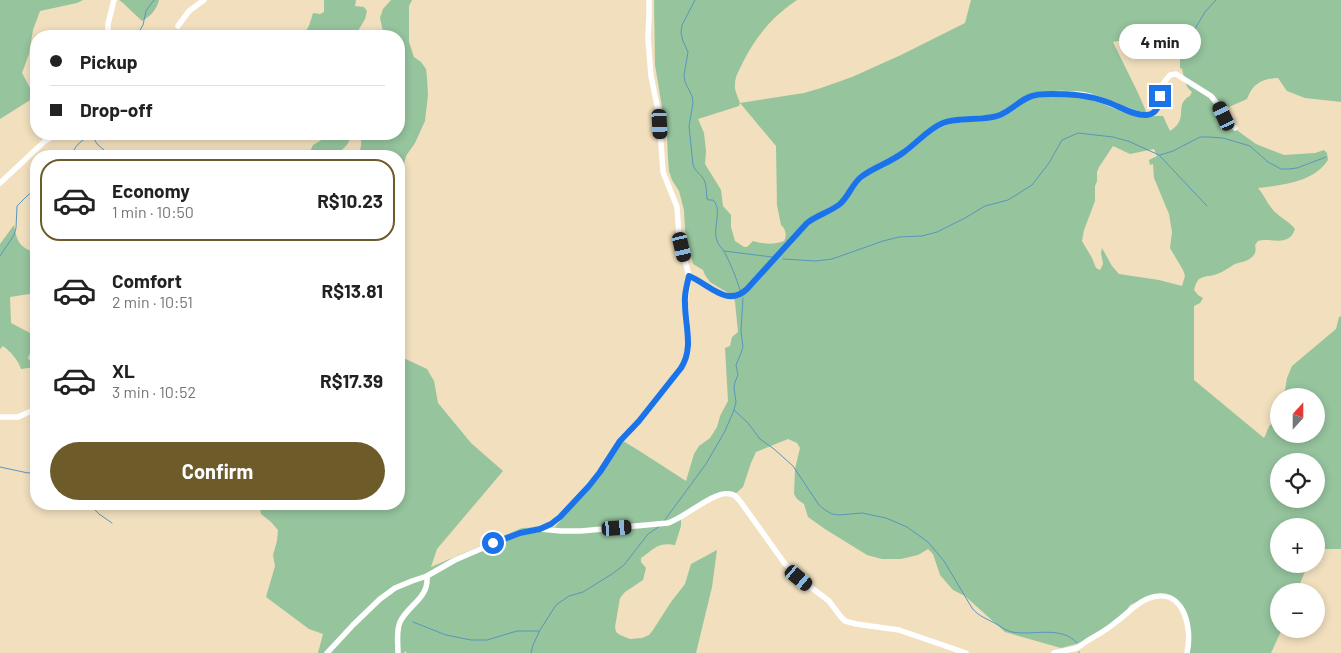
<!DOCTYPE html>
<html lang="en">
<head>
<meta charset="utf-8">
<style>
  :root { --surface:#fff; --page:#f6f6f6; --text:#222; --muted:#767676; --line:#e0e0e0; --accent:#6d5c2a }
  body { margin:0; font-family:Barlow,sans-serif; background:var(--page); color:var(--text); height:100vh; display:flex; flex-direction:column; font-size:19px; white-space:nowrap }
  * { box-sizing:border-box; margin:0 }
  p { font-size:16px; color:var(--muted) }
  .icon { flex:none; width:28px; height:28px; fill:none; stroke:currentColor; stroke-width:2; stroke-linecap:round; stroke-linejoin:round }
  .map { position:relative; flex:1; overflow:hidden }
  .sheet { position:absolute; left:30px; top:150px; width:375px; height:360px; display:flex; flex-direction:column; background:var(--surface); border-radius:20px; box-shadow:0 2px 8px #0003 }
  .sheet>* { flex:none }
  .guide { position:absolute; left:30px; top:30px; width:375px; height:110px; border-radius:20px; box-shadow:0 2px 8px #0003; display:grid; align-content:center; height:110px; padding:0 20px; background:var(--surface) }
  .needle { width:32px; rotate:21deg }
  .controls { position:absolute; left:1270px; top:388px; display:grid; gap:10px }
  .controls a { display:grid; place-items:center; width:55px; height:55px; border-radius:50%; background:var(--surface); box-shadow:0 2px 8px #0003; font-size:25px }
  .end { position:absolute; width:22px; height:22px; margin:-11px; border:6px solid #1a73e8; background:#fff; box-shadow:0 0 0 2px #fff }
  .from { border-radius:50% }
  .bubble { position:absolute; height:35px; border-radius:18px; background:var(--surface); box-shadow:0 2px 8px #0003; font-size:16px; font-weight:700; line-height:35px; text-align:center }
  .car { position:absolute; width:15px; height:30px; margin:-15px -8px; border-radius:6px; box-shadow:0 0 4px 1px #0007; background:linear-gradient(#222 24%,#8ab4d8 0 40%,#222 0 76%,#8ab4d8 0 86%,#222 0) }
  .guide b { display:flex; align-items:center; gap:18px; height:48px; font-size:19px }
  .guide b+b { border-top:1px solid var(--line) }
  .guide i { width:12px; height:12px; background:var(--text) }
  ul { padding:9px 0 0; list-style:none }
  li { display:flex; align-items:center; gap:15px; height:82px; margin:0 10px 8px; padding:0 10px; border:2px solid transparent; border-radius:20px }
  li div { flex:1 }
  li b { display:block; font-size:19px }
  li em { font-style:normal; font-weight:700 }
  li.selected { border-color:var(--accent) }
  li>.icon { width:45px; height:45px; stroke-width:1.5 }
  .primary-button { display:flex; gap:10px; margin-top:auto; padding:10px 20px }
  .primary-button a { flex:1; height:58px; border-radius:30px; background:var(--accent); color:#fff; font-size:20px; font-weight:700; line-height:58px; text-align:center }
  .map>svg:first-child { display:block }
</style>
</head>
<body>
<div class="map">
<svg width="1341" height="653" viewBox="0 0 1341 653">
  <rect width="100%" height="100%" fill="#f1dfbe"/>
  <!-- green -->
  <g fill="#95c49d" fill-rule="evenodd">
    <path d="M0 0H83L77 3 40 11 33 30 29 54 22 73 35 97 0 119Z"/>
    <path d="M119 0H159C157 9 150 17 142 21L123 3Z"/>
    <path d="M324 0H356L355 6 364 7 367 11 365 19 355 36H299C309 32 310 22 313 13L320 14 324 12Z"/>
    <path d="M391 0H412L409 6V42L414 57 421 62 426 69 427 78 428 95 425 121 415 143 406 156 399 185V156H356C362 151 362 141 360 134H399V36H384L380 18 383 9Z"/>
    <path d="M654 0H797C773 16 756 36 743 62 740 69 735 76 735 84 734 90 738 97 740 103L804 93 821 88 852 77 901 55 965 23 971 0H1341V102L1305 98 1287 91 1278 78C1262 79 1253 83 1247 99L1222 110 1232 126 1242 134 1256 144 1271 150 1284 155 1315 153 1324 150 1327 153 1328 160C1314 182 1283 185 1258 188 1264 195 1267 203 1273 210 1279 217 1289 221 1295 229 1289 248 1270 237 1258 241L1255 245C1256 249 1256 253 1253 256 1249 261 1241 262 1235 264 1228 268 1222 273 1214 275 1209 276 1204 276 1199 279 1196 282 1195 286 1194 290L1198 295 1203 298 1200 303 1194 306V380L1264 438C1269 429 1267 423 1279 421V434H1316V396H1284L1287 378 1292 366 1336 329 1339 317 1341 316V549H1316V526H1279V564H1308L1297 591H1279V629H1282L1271 653H1185C1189 631 1185 619 1176 600L1151 596 1130 605 1120 620 1091 640 1061 648 1005 632 965 596 953 590 940 575 933 554 928 549 918 555 901 559H882L867 555 825 529 808 517 804 504 797 499 794 494 795 469 800 448 797 443 788 439 756 452 751 463 743 487 735 494 713 498 681 519V526L675 545C658 542 654 549 641 558V562L646 568 643 580 625 592 620 598 615 627 616 632 620 635 630 639 642 638 649 635 653 630 671 602 685 584 691 564 717 550 712 587 696 653H407L405 651 404 653H318L323 634 309 629 266 597 275 566 273 555 277 541 278 530 271 522 261 514 259 504H399V356L427 369 434 381 438 403 471 443 503 471 437 549 431 567 522 528 555 527 623 441 638 450 686 481 694 454 699 446 710 438 717 427 720 416 728 401 725 348 730 346 732 337 738 332 735 302 733 296 710 282 705 275 703 270 693 264 685 231 684 210 679 191 672 180 669 171 668 159 667 137 655 65ZM1170 40 1187 42 1180 58V68L1182 69C1185 79 1183 84 1192 92L1190 96C1177 103 1184 112 1179 122 1177 126 1173 129 1170 131L1163 116H1148L1139 95 1113 42 1118 41 1151 42ZM740 103 776 146 777 205 781 225C786 229 787 236 784 241 774 245 763 244 753 241L747 247H744L735 241 731 227V215L723 206 721 190 705 164 706 151 704 133 698 119 739 106ZM1113 146 1130 154 1154 149 1157 156 1149 160 1150 165 1153 164 1154 178 1169 214 1172 232 1170 248 1183 270 1185 276 1182 286 1159 280 1119 274 1112 266 1102 248 1101 253 1103 264 1100 270 1096 268 1092 258 1082 241 1084 230 1095 201V186L1097 181V172L1099 167ZM1279 461H1316V499H1279Z"/>
    <path d="M326 134H350C351 145 342 149 335 156H308L313 145 325 138Z"/>
    <path d="M14 225C17 243 20 247 36 253V293L10 297 11 323 36 336C36 342 31 351 28 358L35 367 21 369C19 361 10 351 3 346L0 349V244Z"/>
  </g>
  <g fill="none" stroke-linecap="round" stroke-linejoin="round">
    <!-- stream -->
    <g stroke="#5996bc" stroke-width="1">
      <path d="M695 0 682 25 681 33 683 41 688 52 684 75 685 82 692 96 693 103 689 126 693 165C695 171 699 173 703 178 707 184 706 191 707 199L709 200H713C722 209 714 224 716 237 718 246 721 246 725 253 731 265 736 277 740 290"/>
      <path d="M139 36 140 30 143 25 146 11 154 0"/>
      <path d="M1175 58 1185 45 1205 12 1216 0"/>
      <path d="M93 137 97 144 111 156"/>
      <path d="M1160 155 1173 151 1200 137H1208L1223 138 1250 146 1268 162 1281 169H1289L1297 168 1326 157"/>
      <path d="M72 156C73 149 78 143 85 139 89 137 92 138 96 134"/>
      <path d="M724 251 772 257"/>
      <path d="M0 256 14 235 16 228 17 206 27 196 36 189"/>
      <path d="M783 259 816 261 832 259 883 241 899 237 922 236 937 232 965 218 985 206 1008 200 1032 185 1049 163 1062 140 1078 133 1113 137 1128 141 1159 155 1207 206"/>
      <path d="M734 410 748 423 760 439 774 449 793 466 819 505 825 510 832 514 839 515 862 513 886 518 907 527 928 542 944 561 972 608C979 617 988 619 998 625 1003 628 1007 631 1012 632 1032 636 1062 625 1077 643"/>
      <path d="M0 467 28 473 36 472"/>
      <path d="M89 504 99 514 112 523"/>
      <path d="M664 521 706 464 725 431 734 410 736 402 734 388 735 382 738 375 736 365 741 353 743 347 741 331 743 298"/>
      <path d="M413 622 446 635 471 640H487L517 631H539"/>
      <path d="M1079 652V653"/>
      <path d="M531 653 533 645 540 630 556 605 569 596 583 592 612 574 624 565 648 534 660 526"/>
    </g>
    <!-- street -->
    <g stroke="#fff" stroke-width="5.5">
      <path d="M178 26 189 11 204 0"/>
      <path d="M108 36V24L114 0"/>
      <path d="M0 183 45 141 57 134"/>
      <path d="M689 276C709 284 727 308 747 289L807 223C817 215 830 212 840 204 849 196 852 184 861 177 873 168 888 162 901 154 916 145 926 130 944 123 961 116 980 122 1000 115 1013 110 1022 97 1036 95 1046 93 1075 93 1085 95 1101 98 1134 116 1147 115 1148 115 1153 113 1154 112 1163 105 1159 94 1163 84 1165 81 1168 78 1170 75L1176 74 1211 96 1219 106 1224 116 1235 128"/>
      <path d="M0 417H18L36 409"/>
      <path d="M541 529 556 521 589 486 600 472 620 441 639 421 681 368 684 363 688 352V333L685 302 689 276 679 236 677 207 663 172 659 115 651 76 648 38 649 17V0"/>
      <path d="M327 653 353 625 380 599 395 588 412 581 427 576 455 560 506 538 520 533 540 529 561 531H581L668 523C685 518 714 490 730 494 735 494 737 498 740 501L785 564 809 586 829 601 841 617 845 621 856 624 899 630 966 653"/>
      <path d="M398 653C398 643 396 631 400 622 409 604 429 598 427 576"/>
      <path d="M1054 653C1062 651 1070 650 1077 648 1080 646 1084 643 1087 641 1097 635 1107 630 1116 622 1126 615 1135 604 1147 599 1183 584 1193 627 1187 653"/>
    </g>
  </g>
  <g fill="none" stroke-linecap="round" stroke-linejoin="round">
    <!-- route -->
    <path stroke="#1a73e8" stroke-width="6" d="M493 543 520 533 540 529 551 524 560 517 589 486 600 472 620 441 639 421 681 368C694 348 685 326 685 303 684 294 687 285 689 276 709 284 727 308 747 289L807 223C817 215 830 212 840 204 849 196 852 184 861 177 874 167 891 162 904 152 917 143 928 129 943 123 961 116 981 122 1000 115 1013 110 1022 97 1036 95 1041 94 1046 94 1051 94 1071 94 1088 95 1107 102 1119 106 1134 116 1147 115 1157 114 1160 104 1160 96"/>
  </g>
</svg>
<div class="controls">
<a><svg class="needle" viewBox="-14 -14 28 28"><path d="M0-13l5 13h-10z" fill="#e53935"/><path d="M0 13l5-13h-10z" fill="#767676"/></svg></a>
<a><svg class="icon" aria-label="locate" viewBox="0 0 24 24"><circle cx="12" cy="12" r="6"/><path d="M12 2v4M12 18v4M2 12h4M18 12h4"/></svg></a>
<a>+</a>
<a>−</a>
</div>
<i class="end from" style="left:493px;top:543px"></i>
<i class="end" style="left:1160px;top:96px"></i>
<div class="bubble" style="left:1119px;top:24px;width:82px">4 min</div>
<i class="car" style="left:1224px;top:116px;rotate:335deg"></i>
<i class="car" style="left:660px;top:124px;rotate:177deg"></i>
<i class="car" style="left:682px;top:247px;rotate:167deg"></i>
<i class="car" style="left:617px;top:528px;rotate:86deg"></i>
<i class="car" style="left:799px;top:578px;rotate:130deg"></i>
<div class="guide">
<b><i class="from"></i>Pickup</b>
<b><i></i>Drop-off</b>
</div>
<section class="sheet">
<ul>
<li class="selected"><svg class="icon" aria-label="car" viewBox="0 0 24 24"><path d="M5 17H2v-5l4-1 3-4h7l3 4 3 1v5h-3M9 17h6M6 11h13"/><circle cx="7" cy="17" r="2"/><circle cx="17" cy="17" r="2"/></svg><div><b>Economy</b><p>1 min · 10:50</p></div><em>R$10.23</em></li>
<li><svg class="icon" aria-label="car" viewBox="0 0 24 24"><path d="M5 17H2v-5l4-1 3-4h7l3 4 3 1v5h-3M9 17h6M6 11h13"/><circle cx="7" cy="17" r="2"/><circle cx="17" cy="17" r="2"/></svg><div><b>Comfort</b><p>2 min · 10:51</p></div><em>R$13.81</em></li>
<li><svg class="icon" aria-label="car" viewBox="0 0 24 24"><path d="M5 17H2v-5l4-1 3-4h7l3 4 3 1v5h-3M9 17h6M6 11h13"/><circle cx="7" cy="17" r="2"/><circle cx="17" cy="17" r="2"/></svg><div><b>XL</b><p>3 min · 10:52</p></div><em>R$17.39</em></li>
</ul>
<div class="primary-button"><a>Confirm</a></div>
</section>
</div>
</body>
</html>
